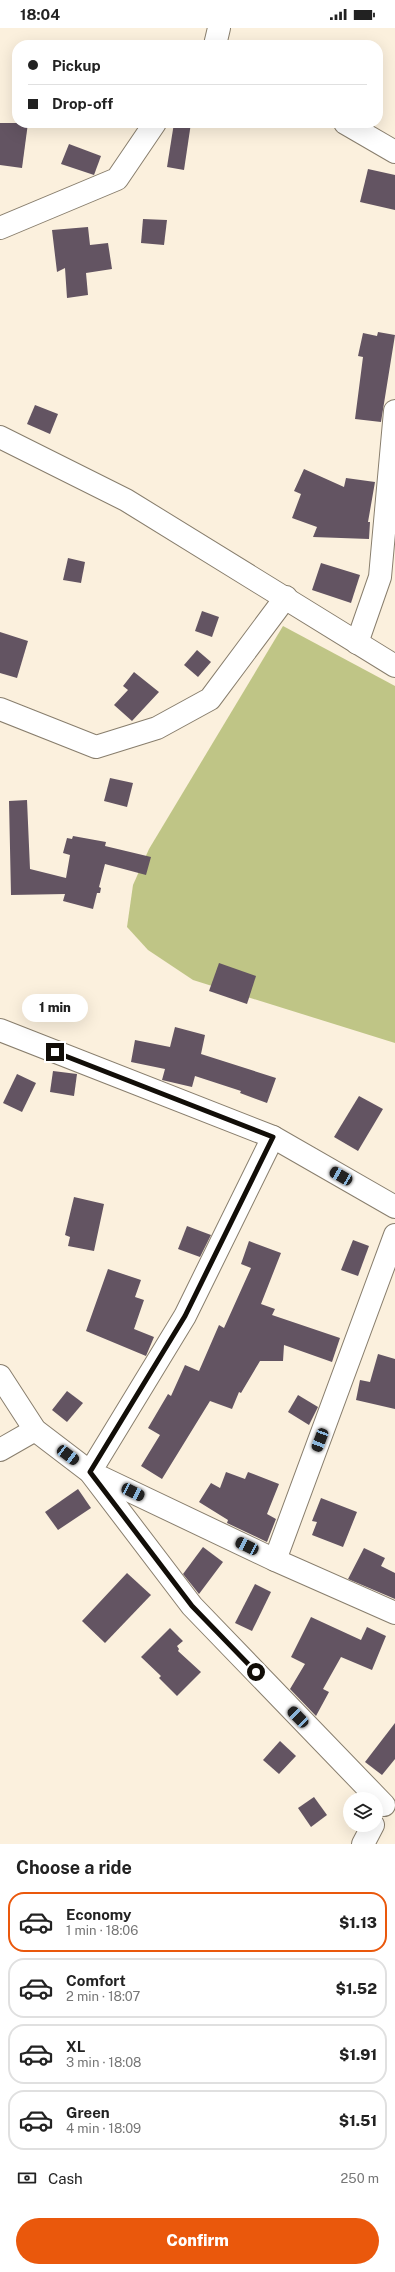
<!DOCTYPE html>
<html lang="en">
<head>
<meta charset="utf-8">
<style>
  :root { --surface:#fff; --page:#f2f2f2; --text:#222; --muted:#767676; --line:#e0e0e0; --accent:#ea580c }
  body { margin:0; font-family:"Public Sans",sans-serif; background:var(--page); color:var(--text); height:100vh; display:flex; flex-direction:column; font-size:15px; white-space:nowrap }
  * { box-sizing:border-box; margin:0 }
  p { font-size:13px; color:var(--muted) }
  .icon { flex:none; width:22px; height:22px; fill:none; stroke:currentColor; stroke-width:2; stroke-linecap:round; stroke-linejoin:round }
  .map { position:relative; height:1816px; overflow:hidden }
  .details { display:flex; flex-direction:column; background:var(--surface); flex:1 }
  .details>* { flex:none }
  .banner { position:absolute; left:12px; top:12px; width:371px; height:88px; border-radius:16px; box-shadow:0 4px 16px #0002; display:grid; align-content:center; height:88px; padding:0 16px; background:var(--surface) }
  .fabs { position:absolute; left:343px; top:1764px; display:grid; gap:8px }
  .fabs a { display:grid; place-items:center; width:40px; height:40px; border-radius:50%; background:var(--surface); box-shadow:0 4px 16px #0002; font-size:20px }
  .end { position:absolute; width:18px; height:18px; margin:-9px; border:5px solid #120e08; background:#fff; box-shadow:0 0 0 2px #fff }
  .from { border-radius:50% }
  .bubble { position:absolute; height:28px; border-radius:14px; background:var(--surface); box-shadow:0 4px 16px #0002; font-size:13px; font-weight:800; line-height:28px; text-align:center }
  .car { position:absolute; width:12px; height:24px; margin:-12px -6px; border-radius:5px; box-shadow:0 0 3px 1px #0007; background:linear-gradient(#222 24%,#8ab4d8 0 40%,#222 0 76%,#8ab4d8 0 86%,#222 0) }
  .banner b { display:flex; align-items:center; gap:14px; height:38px; font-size:15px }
  .banner b+b { border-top:1px solid var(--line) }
  .banner i { width:10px; height:10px; background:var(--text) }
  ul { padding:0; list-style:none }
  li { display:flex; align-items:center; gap:12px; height:60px; margin:0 8px 6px; padding:0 8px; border:2px solid var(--line); border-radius:16px }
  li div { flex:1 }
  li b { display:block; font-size:15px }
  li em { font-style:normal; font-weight:800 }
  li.on { border-color:var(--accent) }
  li>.icon { width:36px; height:36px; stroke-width:1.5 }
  h2 { padding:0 16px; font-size:18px; line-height:48px }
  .pay { display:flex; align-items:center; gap:10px; height:44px; padding:0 16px; font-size:15px }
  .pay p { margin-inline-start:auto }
  .primary-button { display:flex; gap:8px; margin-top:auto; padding:8px 16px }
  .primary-button a { flex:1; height:46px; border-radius:24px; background:var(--accent); color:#fff; font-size:16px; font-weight:800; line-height:46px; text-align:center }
  .status { display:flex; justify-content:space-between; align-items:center; height:28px; padding:0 20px; background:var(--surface); direction:ltr }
  .status svg { height:11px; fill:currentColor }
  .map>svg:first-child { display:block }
</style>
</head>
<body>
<div class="status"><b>18:04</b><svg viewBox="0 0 49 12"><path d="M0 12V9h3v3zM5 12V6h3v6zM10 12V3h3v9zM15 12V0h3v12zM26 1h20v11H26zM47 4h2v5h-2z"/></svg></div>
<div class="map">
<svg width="395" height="1816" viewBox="0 0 395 1816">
  <rect width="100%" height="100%" fill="#fbf0dd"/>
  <!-- green -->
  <path fill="#bfc586" d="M283 598 395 658V1015L193 952 148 922 127 899 133 857 149 821Z"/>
  <!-- building -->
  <g fill="#635462">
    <path d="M0 95H28L22 140 0 137Z"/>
    <path d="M174 95H191L184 142 167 139Z"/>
    <path d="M69 116 101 128 94 147 61 136Z"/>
    <path d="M368 141 395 147V182L360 174Z"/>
    <path d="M143 191 167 192 164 217 141 215Z"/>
    <path d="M88 199 90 217 108 215 112 241 86 245 88 267 67 270 65 240 57 244 52 202Z"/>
    <path d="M378 304 395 307 381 394 355 391 363 329 358 328 363 305 377 308Z"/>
    <path d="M35 377 58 386 50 406 27 396Z"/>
    <path d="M304 441 344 459 346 450 375 454 368 494H370L369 511 313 509 317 499 292 490 301 466 294 463Z"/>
    <path d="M68 530 85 534 81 555 63 552Z"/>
    <path d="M321 535 360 547 351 575 312 562Z"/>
    <path d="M202 583 219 589 212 609 195 603Z"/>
    <path d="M0 604 28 613 17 650 0 645Z"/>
    <path d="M197 622 211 634 198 649 184 637Z"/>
    <path d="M134 644 159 664 132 693 114 677 128 662 123 658Z"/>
    <path d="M110 750 133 755 127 779 104 773Z"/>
    <path d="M27 772 30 841 66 850 70 827 63 825 67 810 72 811 73 808 106 814 105 818 151 829 146 847 105 836 99 859 101 860 100 865H97L93 881 63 873 65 866 11 867 9 773Z"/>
    <path d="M219 935 256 948 247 976 209 963Z"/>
    <path d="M175 999 205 1007 201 1026 276 1050 267 1075 240 1065 241 1063 195 1048 192 1059 162 1052 165 1041 131 1034 135 1012 170 1019Z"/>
    <path d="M53 1043 77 1046 74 1068 50 1064Z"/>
    <path d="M17 1046 36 1055 22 1084 3 1075Z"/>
    <path d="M359 1068 383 1081 358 1123 334 1109Z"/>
    <path d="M74 1169 104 1176 94 1223 68 1218 70 1209 65 1207Z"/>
    <path d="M187 1198 211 1207 200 1229 178 1221Z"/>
    <path d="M353 1212 369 1218 358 1248 341 1242Z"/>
    <path d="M249 1213 281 1225 261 1276 275 1281 272 1287 340 1310 332 1334 284 1317 283 1333H260L241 1365 239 1364 232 1381 210 1373 162 1451 141 1438 160 1407 148 1400 168 1366 171 1368 185 1337 199 1343 219 1297 224 1300 251 1240 241 1236Z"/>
    <path d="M108 1241 141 1252 135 1269 144 1272 134 1301 154 1309 146 1328 86 1303Z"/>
    <path d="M378 1326 395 1331V1381L356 1372 360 1352 370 1354Z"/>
    <path d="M67 1363 83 1375 67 1394 52 1382Z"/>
    <path d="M298 1367 318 1379 309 1397 288 1384Z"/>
    <path d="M226 1444 245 1451 248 1444 279 1456 267 1486 276 1491 267 1514 227 1495 228 1492 199 1474 211 1455 220 1460Z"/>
    <path d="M78 1461 91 1480 58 1502 45 1484Z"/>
    <path d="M321 1470 357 1484 343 1519 312 1507 317 1494 312 1493Z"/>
    <path d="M203 1519 223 1534 199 1566 183 1546Z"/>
    <path d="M364 1520 385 1530 381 1538 395 1545V1571L348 1551Z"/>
    <path d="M127 1545 151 1567 105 1615 82 1593Z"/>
    <path d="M255 1556 271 1564 252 1603 235 1595Z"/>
    <path d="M311 1589 361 1612 367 1599 386 1608 372 1642 341 1629 323 1661 329 1664 316 1688 290 1661 305 1636 291 1629Z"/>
    <path d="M170 1600 183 1613 177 1618 179 1621 178 1623 201 1644 177 1668 159 1650 161 1648 141 1629Z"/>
    <path d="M395 1695V1731L382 1747 365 1734Z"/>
    <path d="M280 1713 296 1728 279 1746 263 1732Z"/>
    <path d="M314 1769 327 1787 311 1799 298 1780Z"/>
  </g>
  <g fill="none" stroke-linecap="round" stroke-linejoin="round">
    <!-- minor casing -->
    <g stroke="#887e6d" stroke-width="24">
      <g id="minor">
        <path d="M215 17 219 0"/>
        <path d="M345 95 395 124"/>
        <path d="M0 200 117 151 155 95"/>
        <path d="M0 409 126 472 395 638"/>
        <path d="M357 615 380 549 395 383"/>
        <path d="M0 681 96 719 157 700 210 671 286 569"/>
        <path d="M0 1002 273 1109 395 1179"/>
        <path d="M273 1109 185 1288 90 1444 275 1532 395 1585"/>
        <path d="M0 1348 35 1402 90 1444 192 1578 384 1777"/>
        <path d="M0 1422 35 1402"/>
        <path d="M275 1532 395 1207"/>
        <path d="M363 1816 373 1797"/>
      </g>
    </g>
    <!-- minor -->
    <use href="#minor" stroke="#fff" stroke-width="22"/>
  </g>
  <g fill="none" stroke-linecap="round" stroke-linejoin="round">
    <!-- route -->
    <path stroke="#120e08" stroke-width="5" d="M55 1024 273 1109 185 1288 90 1444 192 1578 256 1644"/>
  </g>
</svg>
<div class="fabs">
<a><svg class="icon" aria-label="layers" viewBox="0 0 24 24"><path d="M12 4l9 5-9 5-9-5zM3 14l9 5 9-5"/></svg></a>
</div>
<i class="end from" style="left:256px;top:1644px"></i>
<i class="end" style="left:55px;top:1024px"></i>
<div class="bubble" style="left:22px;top:966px;width:66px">1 min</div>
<i class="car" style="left:341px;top:1148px;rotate:300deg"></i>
<i class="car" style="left:320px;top:1412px;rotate:201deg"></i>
<i class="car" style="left:68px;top:1427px;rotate:127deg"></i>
<i class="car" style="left:133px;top:1464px;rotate:116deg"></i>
<i class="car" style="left:247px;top:1518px;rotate:296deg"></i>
<i class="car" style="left:298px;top:1689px;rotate:316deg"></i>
<div class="banner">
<b><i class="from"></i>Pickup</b>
<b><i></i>Drop-off</b>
</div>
</div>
<section class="details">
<h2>Choose a ride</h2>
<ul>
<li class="on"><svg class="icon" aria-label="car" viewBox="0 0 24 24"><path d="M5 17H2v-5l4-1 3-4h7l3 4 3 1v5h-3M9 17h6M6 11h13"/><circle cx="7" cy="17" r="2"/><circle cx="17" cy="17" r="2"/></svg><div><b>Economy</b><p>1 min · 18:06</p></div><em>$1.13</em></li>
<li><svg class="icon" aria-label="car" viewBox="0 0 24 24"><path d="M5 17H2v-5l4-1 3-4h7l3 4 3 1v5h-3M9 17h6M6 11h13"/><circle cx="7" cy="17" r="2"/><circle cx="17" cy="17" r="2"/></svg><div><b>Comfort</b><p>2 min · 18:07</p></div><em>$1.52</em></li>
<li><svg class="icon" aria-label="car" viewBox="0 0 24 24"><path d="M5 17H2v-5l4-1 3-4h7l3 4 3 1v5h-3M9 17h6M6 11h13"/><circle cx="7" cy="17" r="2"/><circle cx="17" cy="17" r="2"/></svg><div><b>XL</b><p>3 min · 18:08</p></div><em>$1.91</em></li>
<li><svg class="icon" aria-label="car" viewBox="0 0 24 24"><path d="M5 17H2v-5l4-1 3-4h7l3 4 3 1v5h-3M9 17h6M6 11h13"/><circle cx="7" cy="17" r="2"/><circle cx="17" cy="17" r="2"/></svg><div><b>Green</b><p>4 min · 18:09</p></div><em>$1.51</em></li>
</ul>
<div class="pay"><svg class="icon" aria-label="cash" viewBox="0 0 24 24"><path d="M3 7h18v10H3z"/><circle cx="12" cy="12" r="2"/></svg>Cash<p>250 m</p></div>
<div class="primary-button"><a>Confirm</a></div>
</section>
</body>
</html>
